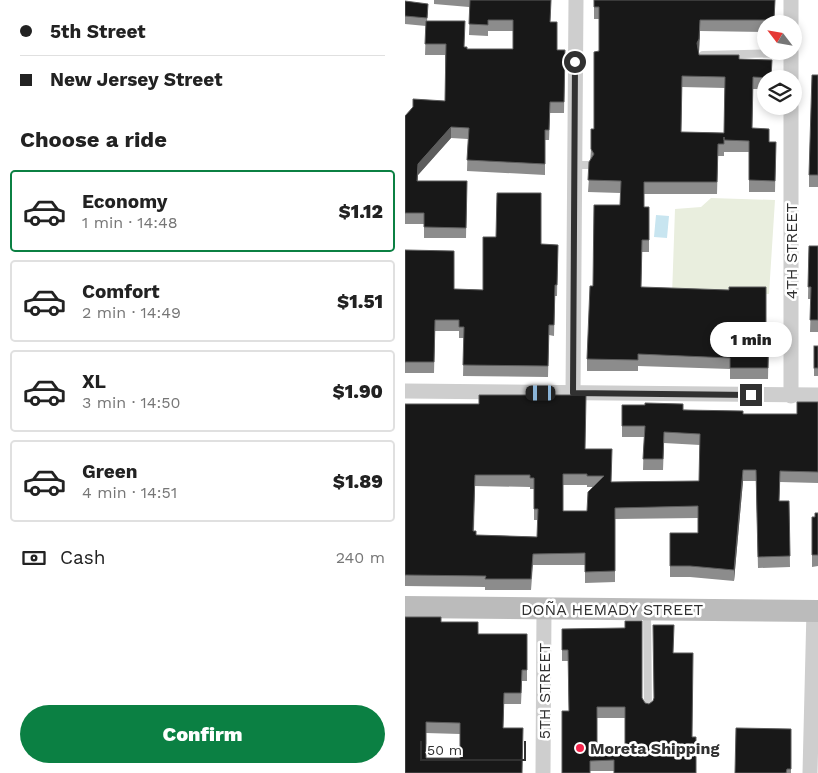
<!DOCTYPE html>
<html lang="en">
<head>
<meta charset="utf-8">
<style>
  :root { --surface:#fff; --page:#f6f6f6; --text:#222; --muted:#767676; --line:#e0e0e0; --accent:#0b8043 }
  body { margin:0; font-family:"Work Sans",sans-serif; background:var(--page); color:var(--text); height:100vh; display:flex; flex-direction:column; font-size:19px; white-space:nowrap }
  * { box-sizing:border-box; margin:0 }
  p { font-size:16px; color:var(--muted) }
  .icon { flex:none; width:28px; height:28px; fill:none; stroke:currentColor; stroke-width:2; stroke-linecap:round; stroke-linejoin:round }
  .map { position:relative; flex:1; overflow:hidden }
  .side { display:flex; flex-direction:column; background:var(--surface); width:405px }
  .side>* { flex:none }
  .banner { display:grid; align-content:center; height:110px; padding:0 20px; background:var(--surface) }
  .needle { width:32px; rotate:301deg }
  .buttons { position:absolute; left:352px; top:15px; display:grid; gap:10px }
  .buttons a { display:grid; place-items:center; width:45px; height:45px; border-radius:50%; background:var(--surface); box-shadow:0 2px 8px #0003; font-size:25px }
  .scale { position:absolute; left:15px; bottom:12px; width:106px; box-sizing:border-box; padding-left:5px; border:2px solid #313131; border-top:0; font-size:14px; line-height:18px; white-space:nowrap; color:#313131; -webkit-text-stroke:4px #fff; paint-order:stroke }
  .end { position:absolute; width:22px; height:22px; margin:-11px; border:6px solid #313131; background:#fff; box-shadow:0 0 0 2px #fff }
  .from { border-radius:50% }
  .bubble { position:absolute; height:35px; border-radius:18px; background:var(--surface); box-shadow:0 2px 8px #0003; font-size:16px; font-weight:800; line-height:35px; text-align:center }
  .car { position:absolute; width:15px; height:30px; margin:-15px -8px; border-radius:6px; box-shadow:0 0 4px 1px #0007; background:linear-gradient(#222 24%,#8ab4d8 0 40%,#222 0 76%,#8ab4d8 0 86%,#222 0) }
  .banner b { display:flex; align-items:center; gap:18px; height:48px; font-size:19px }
  .banner b+b { border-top:1px solid var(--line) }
  .banner i { width:12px; height:12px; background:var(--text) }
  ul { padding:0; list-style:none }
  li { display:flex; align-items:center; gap:15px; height:82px; margin:0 10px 8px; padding:0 10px; border:2px solid var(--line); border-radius:5px }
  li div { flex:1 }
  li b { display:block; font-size:19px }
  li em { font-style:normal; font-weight:800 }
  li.selected { border-color:var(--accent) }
  li>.icon { width:45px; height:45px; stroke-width:1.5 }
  h2 { padding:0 20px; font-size:22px; line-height:60px }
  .pay { display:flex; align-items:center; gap:12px; height:55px; padding:0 20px; font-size:19px }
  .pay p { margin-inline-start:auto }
  .action { display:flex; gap:10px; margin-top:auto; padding:10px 20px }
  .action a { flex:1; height:58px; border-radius:30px; background:var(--accent); color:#fff; font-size:20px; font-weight:800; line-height:58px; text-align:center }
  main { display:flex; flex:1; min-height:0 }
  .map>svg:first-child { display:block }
</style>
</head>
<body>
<main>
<section class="side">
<div class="banner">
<b><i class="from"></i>5th Street</b>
<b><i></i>New Jersey Street</b>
</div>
<h2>Choose a ride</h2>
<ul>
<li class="selected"><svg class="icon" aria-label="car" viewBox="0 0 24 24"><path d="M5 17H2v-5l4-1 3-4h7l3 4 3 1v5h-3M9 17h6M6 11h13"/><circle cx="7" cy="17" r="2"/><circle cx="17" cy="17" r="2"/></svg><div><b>Economy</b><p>1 min · 14:48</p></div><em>$1.12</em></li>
<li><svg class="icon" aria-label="car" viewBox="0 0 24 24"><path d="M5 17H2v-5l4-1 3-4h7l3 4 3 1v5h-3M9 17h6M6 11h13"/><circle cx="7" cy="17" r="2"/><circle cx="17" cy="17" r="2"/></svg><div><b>Comfort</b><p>2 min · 14:49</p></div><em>$1.51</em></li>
<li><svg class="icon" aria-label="car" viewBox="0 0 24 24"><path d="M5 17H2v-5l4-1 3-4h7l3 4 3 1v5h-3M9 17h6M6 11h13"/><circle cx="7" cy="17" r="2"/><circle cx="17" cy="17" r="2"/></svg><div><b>XL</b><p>3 min · 14:50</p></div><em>$1.90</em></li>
<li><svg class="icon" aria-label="car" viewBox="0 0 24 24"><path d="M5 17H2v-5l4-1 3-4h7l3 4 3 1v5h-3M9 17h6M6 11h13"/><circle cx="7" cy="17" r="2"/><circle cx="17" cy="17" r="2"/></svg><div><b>Green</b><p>4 min · 14:51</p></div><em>$1.89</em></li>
</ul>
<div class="pay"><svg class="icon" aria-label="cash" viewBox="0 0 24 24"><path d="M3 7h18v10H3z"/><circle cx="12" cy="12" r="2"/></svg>Cash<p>240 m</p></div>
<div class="action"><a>Confirm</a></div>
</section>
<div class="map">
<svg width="413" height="773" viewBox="0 0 413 773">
  <rect width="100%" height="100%" fill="#fff"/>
  <!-- green -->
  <path fill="#e9eede" d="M306 198 370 200 364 294 267 296 270 209 296 207Z"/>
  <!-- water -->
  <path fill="#c8e5f0" d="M251 215 264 216 262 238 249 237Z"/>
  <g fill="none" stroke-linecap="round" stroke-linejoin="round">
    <!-- lane -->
    <g stroke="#cecece" stroke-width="8">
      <path d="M298 55 386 53"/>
      <path d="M170 165H183"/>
      <path d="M242 611 243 709"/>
    </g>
    <!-- street -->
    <g stroke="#cecece" stroke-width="15">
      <path d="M386 0V24"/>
      <path d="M386 51V79"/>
      <path d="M386 106V396"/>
      <path d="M0 391 413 395"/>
      <path d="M168 393 171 0"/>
      <path d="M138 773 139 609"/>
      <path d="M405 773 409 610"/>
    </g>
    <!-- secondary -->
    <path stroke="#bbb" stroke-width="22" d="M0 607 413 611"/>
  </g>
  <!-- wall -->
  <g fill="#8c8c8c" fill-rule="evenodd">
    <path d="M29 0H146L145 22 152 50H160L159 113H145L144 140H140V175L62 171 63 139 46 138 13 175V181H62L61 238H19V224H0V116L40 101V55H20L21 26 0 24V1L23 12 22 21 62 49H108V31H83V36L64 35 65 8 64 7 29 4Z"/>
    <path d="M189 0H370L369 24H361V32L295 31 294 52V55L334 59 367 60V79H361V89H348L347 128 364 142H371L370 192H344V152H319V150V156H313L312 194H239V207H244V252H237L236 287 361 326H364L363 379H325V369L233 366V371H182V359L188 286 215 205V193L183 192 186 149 189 129 194 51V19H189ZM277 87 320 88 319 133 276 132Z"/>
    <path d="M413 75V187H404V175Z"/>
    <path d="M136 244 153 245 152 296H150L149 336 144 335 143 377 58 376 59 338H54V331H30L29 373H0V250L49 289 78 290Z"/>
    <path d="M404 246H413V332H405L406 299H403Z"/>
    <rect x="409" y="346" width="4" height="30"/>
    <path d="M413 402V483L375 482 374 501H384L385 567 353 568 351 481H338L329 581 285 577H265V533H293V518L210 519V582L180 583V565H128L126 590H80V587L0 586V404L181 449 206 482 294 481 295 445 259 443 258 470H238L239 437H217V405L338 414H392ZM158 485H182V487H188L182 511H158ZM70 486 125 487V489H129V520H133L132 537 71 535 69 531Z"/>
    <path d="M413 513V566L407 567V517H410Z"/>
    <path d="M36 622 73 634H122V681H117L116 704H99L98 728 117 773H0ZM21 733 55 734V758H21Z"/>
    <path d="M157 629 237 698 240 703 244 704 248 701 268 653H288L209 771H185L164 711 163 661H157ZM192 718H220V746H192Z"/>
    <path d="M386 729V773H330Z"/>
  </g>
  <!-- shaded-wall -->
  <g fill="#5d5d5d">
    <path d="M295 31 294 51 292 55V43Z"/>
    <path d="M46 127V138L13 175V164Z"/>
    <path d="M338 470V481L329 581V570Z"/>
  </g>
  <!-- building -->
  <g fill="#181818" stroke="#5d5d5d" fill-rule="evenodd">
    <path d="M65 0H146L145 22H152V50H160L159 102H145L144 130H140V164L62 160 64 128 46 127 13 164 12 181H62L61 228 19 227V213H0V116L8 107V99L40 101 41 44H20L21 21H60L59 47H62V49H108V20H83V25L64 24Z"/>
    <path d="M189 0H370L369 20H295L294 39 292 43 294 55H334V59L367 60 366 78 348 77 347 128 364 129V142H371L370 181 344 180V141L319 140V137V144H313L312 182H239V207H244V240H237L236 287 324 290V287H361V326H364L363 368H325V358L233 354V360L182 359 185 286H188L189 205H215L216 181 183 180 184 162 189 154 186 149V129H189V52L194 51V7H189ZM277 76 320 77 319 133 276 132Z"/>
    <path d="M0 1 23 4 22 18 0 16Z"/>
    <path d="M407 75H413V175H404Z"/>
    <path d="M92 193H136V244L153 245 152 285H150L149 325H144L143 366 58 365 59 327H54V320H30L29 362H0V250L49 251V289L78 290V237H91Z"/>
    <path d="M404 246H413V320H405L406 287H403Z"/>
    <rect x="409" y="346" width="4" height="22"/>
    <path d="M74 395H181L180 449H207L206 482 294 481 295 434 259 432 258 459H238L240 426H217V405H240V403L278 404V410L338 411V414H392V402H413V472L375 471 374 501H384L385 556 353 557 351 470H338L329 570 285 566H265V533H293V506L210 508V571L180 572V553L128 554 126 579H80L81 576 0 575V404H74ZM158 474H182V476H199L183 492 182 511H158ZM70 475H125V478H129V509H133L132 537 71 535V531H68Z"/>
    <path d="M410 513H413V555H407V517H410Z"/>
    <path d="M0 617H36V622H73V634H122V670H117L116 693H99L98 728H118L117 773H0ZM21 722 55 723V758H21Z"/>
    <path d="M220 621H237V698L240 703 244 704 248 701 249 698 248 625H269L268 653H288L287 737H291V773H209V760L185 761V773H157V711H164L163 650H157V629L220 628ZM192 707H220V746H192Z"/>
    <path d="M331 728 386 729V769H382L381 773H330Z"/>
  </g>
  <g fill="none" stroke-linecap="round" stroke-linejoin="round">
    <!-- route -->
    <path stroke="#313131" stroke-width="6" d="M170 62 168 393 346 395"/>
  </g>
  <!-- markers -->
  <circle fill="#f5254c" stroke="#fff" stroke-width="2" cx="175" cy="748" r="5"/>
  <g text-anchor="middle" stroke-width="5" stroke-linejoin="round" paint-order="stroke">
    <!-- street labels -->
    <g font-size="16" fill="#313131" stroke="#fff">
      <text transform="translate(386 251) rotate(-90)" y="6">4TH STREET</text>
      <text x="207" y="615">DOÑA HEMADY STREET</text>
      <text transform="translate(139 691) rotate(-90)" y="6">5TH STREET</text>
    </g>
    <!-- poi labels -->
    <g font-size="16" font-weight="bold" fill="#313131" stroke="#fff" text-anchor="start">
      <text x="185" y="754">Moreta Shipping</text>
    </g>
  </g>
</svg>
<div class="buttons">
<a><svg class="needle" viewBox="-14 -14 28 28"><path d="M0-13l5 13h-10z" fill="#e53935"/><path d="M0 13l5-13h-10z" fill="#767676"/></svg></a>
<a><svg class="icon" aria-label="layers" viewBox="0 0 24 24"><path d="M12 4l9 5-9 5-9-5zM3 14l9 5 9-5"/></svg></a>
</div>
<div class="scale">50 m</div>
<i class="end from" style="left:170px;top:62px"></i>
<i class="end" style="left:346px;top:395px"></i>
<div class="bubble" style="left:305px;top:322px;width:82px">1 min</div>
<i class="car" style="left:136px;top:393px;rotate:270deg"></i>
</div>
</main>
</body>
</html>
